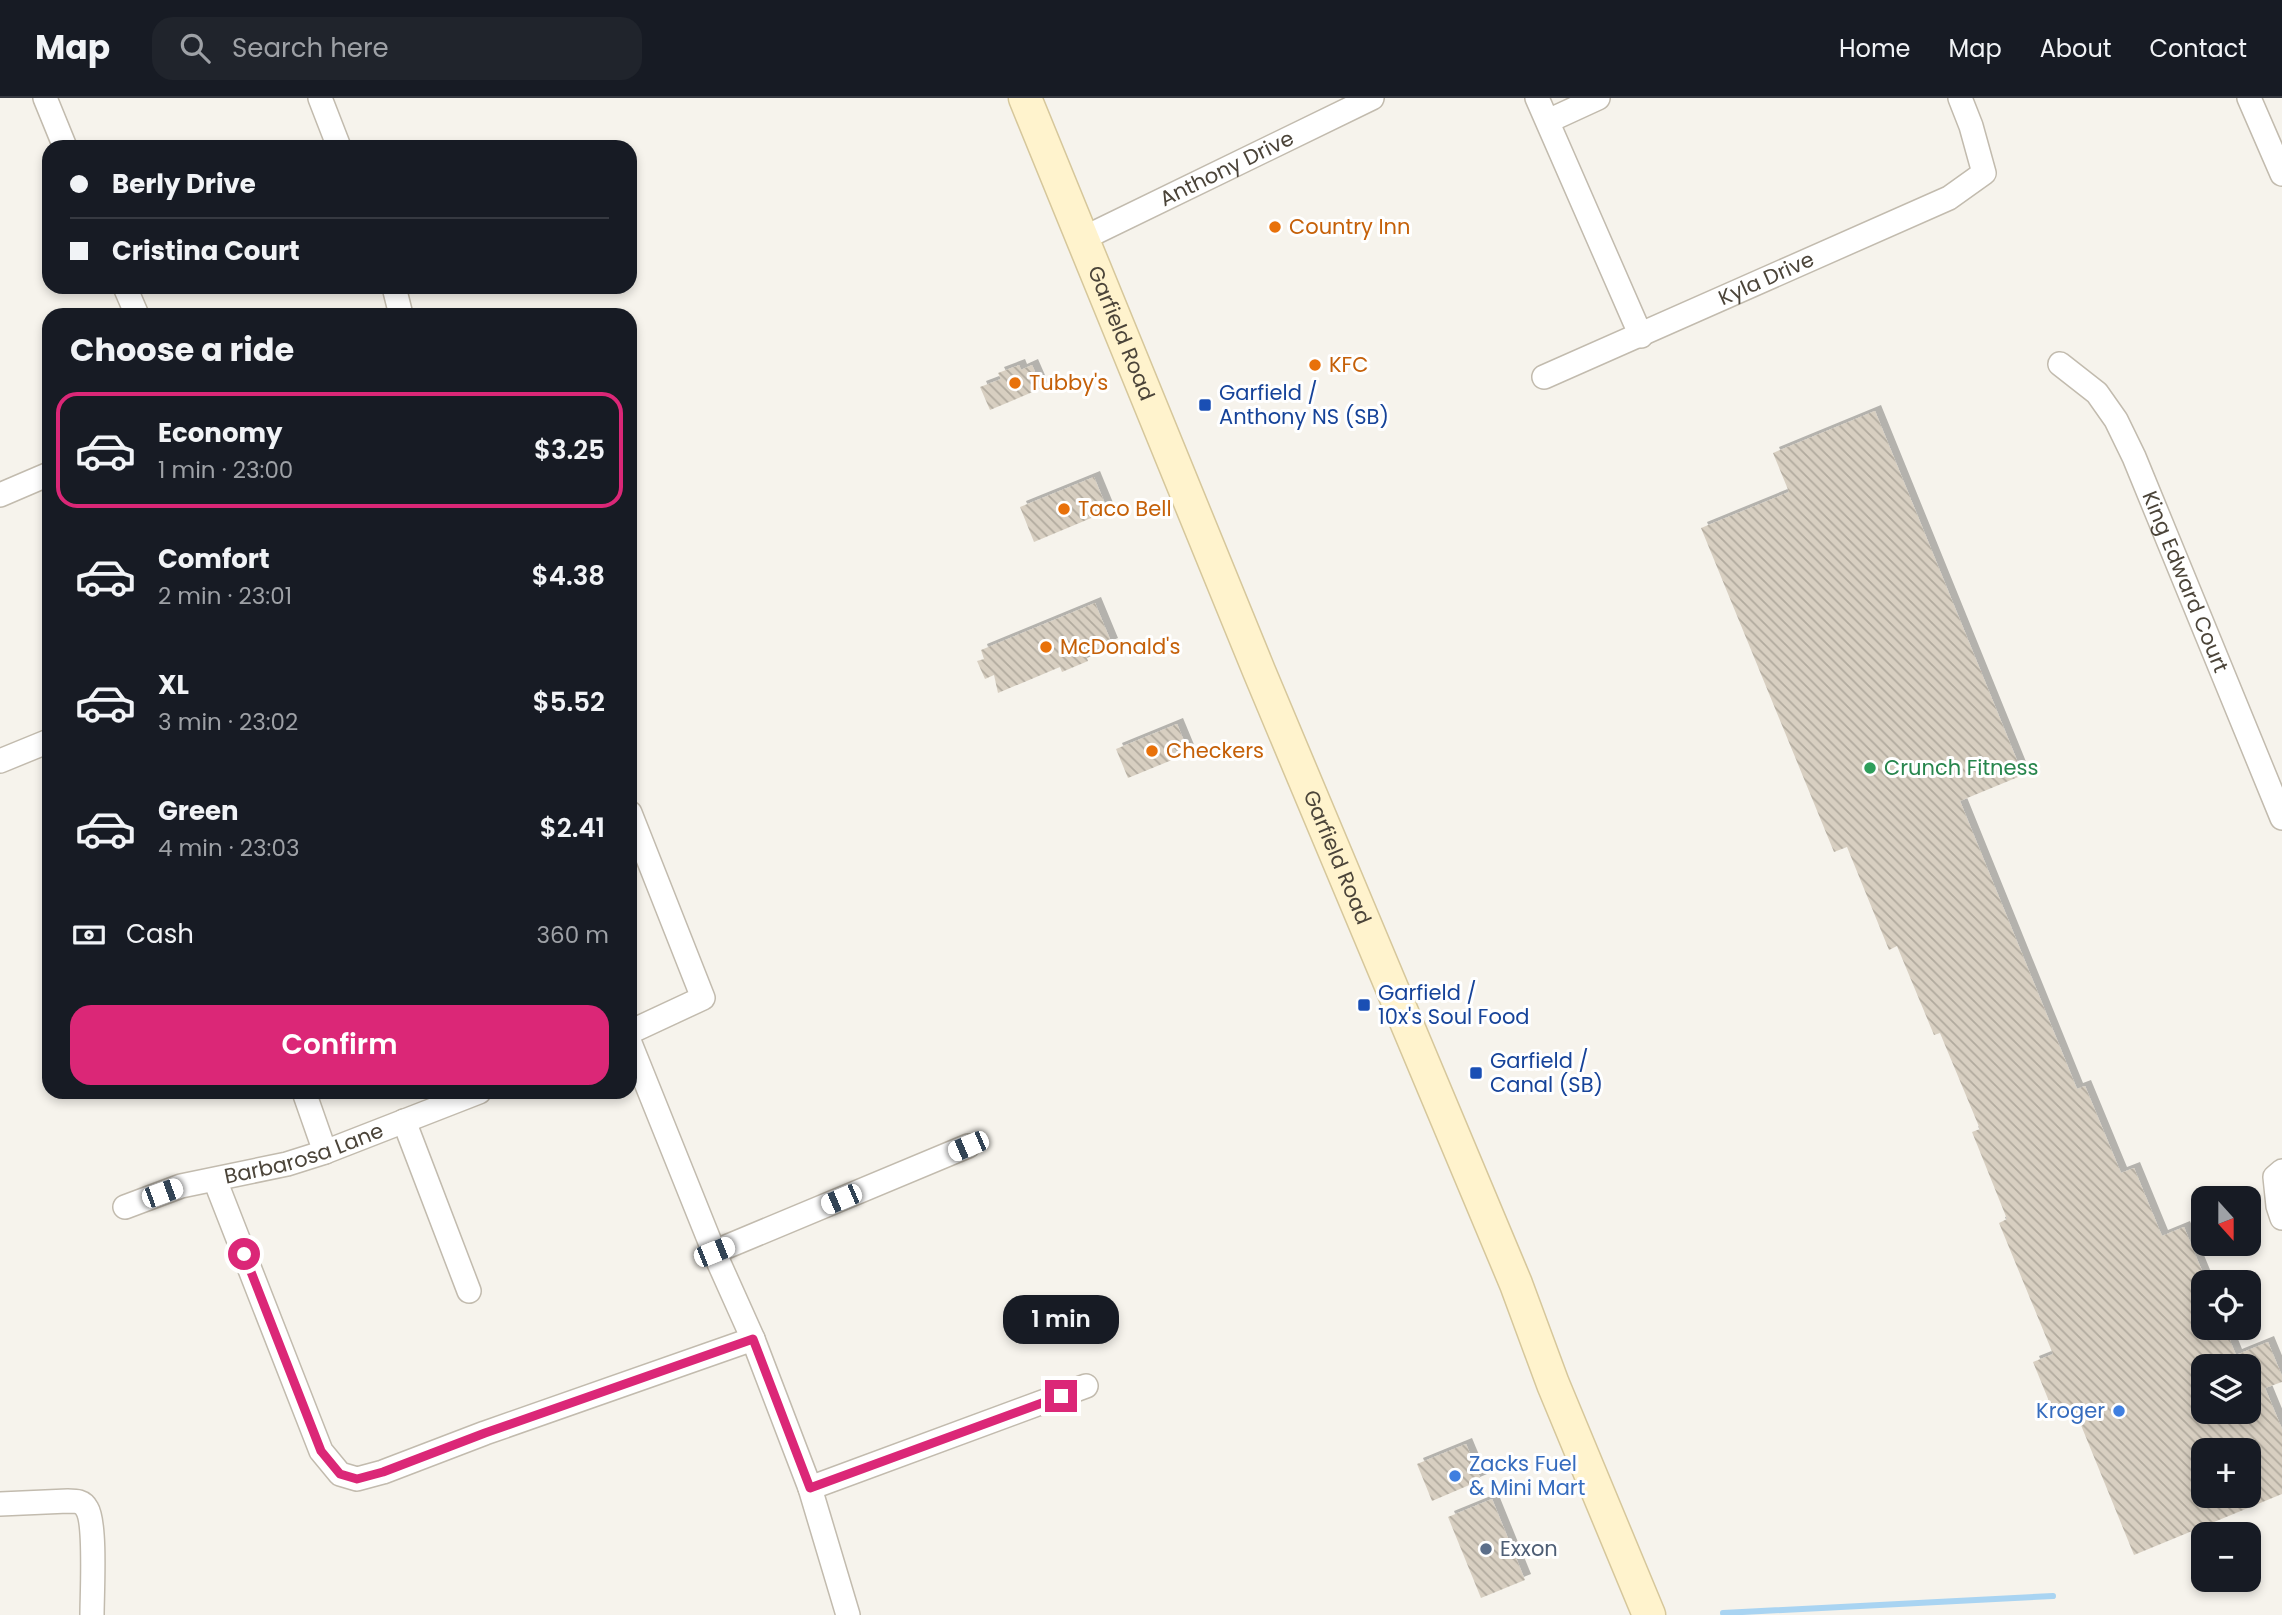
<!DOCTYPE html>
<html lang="en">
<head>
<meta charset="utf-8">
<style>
  :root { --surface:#171b24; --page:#20242c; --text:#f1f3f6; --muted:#9ea1a6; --line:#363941; --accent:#db2777 }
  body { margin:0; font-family:Poppins,sans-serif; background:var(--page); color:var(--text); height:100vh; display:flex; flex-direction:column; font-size:26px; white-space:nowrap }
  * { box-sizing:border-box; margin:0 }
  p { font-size:23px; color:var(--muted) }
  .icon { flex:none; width:38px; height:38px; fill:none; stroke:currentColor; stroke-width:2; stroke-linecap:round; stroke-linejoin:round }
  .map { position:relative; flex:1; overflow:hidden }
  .panel { position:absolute; left:42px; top:210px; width:595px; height:791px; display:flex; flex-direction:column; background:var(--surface); border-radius:21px; box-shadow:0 4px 10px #0003 }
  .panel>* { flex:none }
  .banner { position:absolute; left:42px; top:42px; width:595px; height:154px; border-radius:21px; box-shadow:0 4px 10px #0003; display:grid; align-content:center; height:154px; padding:0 28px; background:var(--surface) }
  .needle { width:46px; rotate:159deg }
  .tools { position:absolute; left:2191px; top:1088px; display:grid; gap:14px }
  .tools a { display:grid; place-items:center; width:70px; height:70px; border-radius:14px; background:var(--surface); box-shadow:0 4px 10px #0003; font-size:35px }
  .end { position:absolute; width:32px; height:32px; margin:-16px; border:9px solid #db2777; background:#fff; box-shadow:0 0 0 4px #fff }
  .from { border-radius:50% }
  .bubble { position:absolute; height:49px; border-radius:21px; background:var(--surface); box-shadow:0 4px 10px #0003; font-size:23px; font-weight:600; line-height:49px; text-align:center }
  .car { position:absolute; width:21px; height:42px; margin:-21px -10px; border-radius:9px; box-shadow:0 0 5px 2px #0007; background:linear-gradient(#fff 24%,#345 0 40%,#fff 0 76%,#345 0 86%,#fff 0) }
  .banner b { display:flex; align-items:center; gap:24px; height:66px; font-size:26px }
  .banner b+b { border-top:2px solid var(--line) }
  .banner i { width:18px; height:18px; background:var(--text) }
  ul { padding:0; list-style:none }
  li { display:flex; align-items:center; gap:21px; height:116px; margin:0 14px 10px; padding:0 14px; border:4px solid transparent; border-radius:21px }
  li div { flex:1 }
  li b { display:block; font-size:26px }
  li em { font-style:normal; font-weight:600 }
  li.current { border-color:var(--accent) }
  li>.icon { width:63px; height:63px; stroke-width:1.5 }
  h2 { padding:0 28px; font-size:32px; line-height:84px }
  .pay { display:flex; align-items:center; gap:18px; height:77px; padding:0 28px; font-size:26px }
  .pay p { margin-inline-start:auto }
  .button { display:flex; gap:14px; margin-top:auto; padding:14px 28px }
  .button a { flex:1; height:80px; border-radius:21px; background:var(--accent); color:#fff; font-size:28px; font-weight:600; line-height:80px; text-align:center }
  header { display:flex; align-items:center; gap:42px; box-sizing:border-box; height:98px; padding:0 35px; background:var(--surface); border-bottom:2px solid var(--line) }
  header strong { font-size:33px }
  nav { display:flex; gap:38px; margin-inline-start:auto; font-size:24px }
  .search { width:490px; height:63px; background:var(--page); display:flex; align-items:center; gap:18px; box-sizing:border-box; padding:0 24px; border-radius:21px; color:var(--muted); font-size:26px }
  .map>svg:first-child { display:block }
</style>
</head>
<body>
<header>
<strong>Map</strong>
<div class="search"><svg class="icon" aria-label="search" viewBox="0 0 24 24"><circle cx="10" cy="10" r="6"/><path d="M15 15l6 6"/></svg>Search here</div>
<nav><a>Home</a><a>Map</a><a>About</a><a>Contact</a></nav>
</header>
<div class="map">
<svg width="2282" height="1517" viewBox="0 0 2282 1517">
  <defs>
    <pattern id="building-back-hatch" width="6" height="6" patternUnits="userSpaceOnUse" patternTransform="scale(1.75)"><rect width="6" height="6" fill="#d8cfc1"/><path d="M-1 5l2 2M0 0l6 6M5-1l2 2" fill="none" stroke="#b1aa9e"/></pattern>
    <filter id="shadow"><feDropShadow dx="6" dy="-6" stdDeviation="0" flood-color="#0004"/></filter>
  </defs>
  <rect width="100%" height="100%" fill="#f6f3ec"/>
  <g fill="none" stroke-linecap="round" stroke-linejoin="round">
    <!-- stream -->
    <path stroke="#a9d4f2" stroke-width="6" d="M1723 1515 2053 1498"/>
  </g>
  <!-- building -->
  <g fill="url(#building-back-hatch)" fill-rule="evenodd" filter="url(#shadow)">
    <path d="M1019 267 1021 272 1032 267 1042 290 990 312 980 289 1001 281 998 275Z"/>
    <path d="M1875 313 2023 677 1960 703 2077 991 2085 988 2121 1075 2134 1070 2162 1138 2184 1129 2207 1185H2203V1230H2225L2236 1257 2268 1244 2282 1278V1284L2265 1290 2282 1331V1396L2134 1457 2074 1310 2055 1318 2033 1264 2053 1256 1999 1125 2007 1121 1972 1034 1980 1031 1940 935 1934 937 1897 848 1889 852 1847 749 1834 754 1701 430 1789 394 1773 355ZM2203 1269H2249V1314H2203ZM2203 1353H2249V1398H2203Z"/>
    <path d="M1094 379 1108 413 1034 444 1020 409Z"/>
    <path d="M1095 505 1112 546 1086 557 1088 563 1062 574 1060 569 998 595 994 577 985 581 977 563 984 561 981 552Z"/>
    <path d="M1177 626 1189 655 1128 680 1116 651Z"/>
    <path d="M1466 1346 1481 1382 1432 1403 1417 1366Z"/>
    <path d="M1492 1401 1525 1482 1481 1500 1448 1419Z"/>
  </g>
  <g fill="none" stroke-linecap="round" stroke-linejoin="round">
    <!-- street casing -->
    <g stroke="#c2bbae" stroke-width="26">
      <g id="street">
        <path d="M45 0 65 49"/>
        <path d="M320 0 339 49"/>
        <path d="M1537 0 1641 238"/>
        <path d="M2249 0 2282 76"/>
        <path d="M1548 23 1598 0"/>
        <path id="s1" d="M1082 141 1372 0"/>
        <path d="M125 189 137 217"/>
        <path d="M394 189 401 217"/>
        <path id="s2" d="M2060 266 2097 295 2116 322 2134 359 2282 720"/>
        <path id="s3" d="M1544 279 1949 100 1984 75 1971 28 1960 0"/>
        <path d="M0 397 49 376"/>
        <path d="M0 663 49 643"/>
        <path d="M630 715 703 900 630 934"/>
        <path d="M630 945 714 1154 753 1241 810 1390 848 1517"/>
        <path d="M304 994 325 1054"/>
        <path d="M404 1023 469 1193"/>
        <path d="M2282 1073 2275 1079 2278 1108 2282 1120"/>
        <path d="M215 1082 321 1353 340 1376 357 1381 383 1374 485 1335 753 1241"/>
        <path id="s4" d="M125 1109 181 1088 287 1066 325 1054 479 994"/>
        <path d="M714 1154 968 1048"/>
        <path d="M810 1390 1086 1288"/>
        <path d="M0 1406 68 1403C76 1403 83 1403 87 1411 96 1426 92 1496 92 1517"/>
      </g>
    </g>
    <!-- secondary casing -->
    <g stroke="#d6c79b" stroke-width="35">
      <g id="secondary">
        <path id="s5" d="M1025 0 1259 573 1516 1186 1553 1286 1649 1517"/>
      </g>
    </g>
    <!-- street -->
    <use href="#street" stroke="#fff" stroke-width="23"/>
    <!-- secondary -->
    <use href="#secondary" stroke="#fff3cd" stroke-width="32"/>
  </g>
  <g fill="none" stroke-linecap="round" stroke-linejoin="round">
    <!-- route -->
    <path stroke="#db2777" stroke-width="9" d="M244 1156 321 1353 340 1376 357 1381 383 1374 485 1335 753 1241 810 1390 1061 1298"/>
  </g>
  <!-- markers -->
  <g fill="#e8710a" stroke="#fff" stroke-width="2.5">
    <circle cx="1275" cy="129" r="7"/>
    <circle cx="1315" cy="267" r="7"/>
    <circle cx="1015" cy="285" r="7"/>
    <circle cx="1064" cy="411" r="7"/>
    <circle cx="1046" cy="549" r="7"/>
    <circle cx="1152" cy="653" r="7"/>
  </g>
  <g fill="#1a4fb4" stroke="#fff" stroke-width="2.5">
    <rect x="1198" y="300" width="14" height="14" rx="3.5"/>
    <rect x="1357" y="900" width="14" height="14" rx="3.5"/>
    <rect x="1469" y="968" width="14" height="14" rx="3.5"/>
  </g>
  <circle fill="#2e9e5b" stroke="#fff" stroke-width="2.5" cx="1870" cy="670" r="7"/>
  <g fill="#3f7fe0" stroke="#fff" stroke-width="2.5">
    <circle cx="2119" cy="1313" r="7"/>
    <circle cx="1455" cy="1378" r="7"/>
  </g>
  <circle fill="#5c6f8a" stroke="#fff" stroke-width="2.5" cx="1486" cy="1451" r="7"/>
  <g text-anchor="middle" stroke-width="6" stroke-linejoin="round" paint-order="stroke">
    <!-- street labels -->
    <g font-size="21" fill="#4b4439" stroke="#fff">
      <text dy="7" stroke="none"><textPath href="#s1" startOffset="161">Anthony Drive</textPath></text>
      <text dy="7" stroke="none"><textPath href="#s3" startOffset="243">Kyla Drive</textPath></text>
      <text dy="7" stroke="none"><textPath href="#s5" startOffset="254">Garfield Road</textPath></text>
      <text dy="7" stroke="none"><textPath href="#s2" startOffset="256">King Edward Court</textPath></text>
      <text dy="7" stroke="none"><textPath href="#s5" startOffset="821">Garfield Road</textPath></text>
      <text dy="7" stroke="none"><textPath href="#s4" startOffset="187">Barbarosa Lane</textPath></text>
    </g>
    <!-- food labels -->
    <g font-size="21" fill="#c56008" stroke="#fff" text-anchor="start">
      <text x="1289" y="136">Country Inn</text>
      <text x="1329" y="274">KFC</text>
      <text x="1029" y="292">Tubby's</text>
      <text x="1078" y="418">Taco Bell</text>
      <text x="1060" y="556">McDonald's</text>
      <text x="1166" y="660">Checkers</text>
    </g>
    <!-- transit labels -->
    <g font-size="21" fill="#164399" stroke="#fff" text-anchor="start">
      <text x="1219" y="302">Garfield /<tspan x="1219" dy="24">Anthony NS (SB)</tspan></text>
      <text x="1378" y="902">Garfield /<tspan x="1378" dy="24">10x's Soul Food</tspan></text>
      <text x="1490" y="970">Garfield /<tspan x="1490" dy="24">Canal (SB)</tspan></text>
    </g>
    <!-- leisure labels -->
    <g font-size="21" fill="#27864d" stroke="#fff" text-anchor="start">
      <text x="1884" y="677">Crunch Fitness</text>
    </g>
    <!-- shop labels -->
    <g font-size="21" fill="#366cbe" stroke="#fff" text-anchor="end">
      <text x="2105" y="1320">Kroger</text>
      <text x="1469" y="1373" text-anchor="start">Zacks Fuel<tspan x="1469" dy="24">&amp; Mini Mart</tspan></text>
    </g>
    <!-- service labels -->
    <g font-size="21" fill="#4e5e75" stroke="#fff" text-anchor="start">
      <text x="1500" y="1458">Exxon</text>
    </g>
  </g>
</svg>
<div class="tools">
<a><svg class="needle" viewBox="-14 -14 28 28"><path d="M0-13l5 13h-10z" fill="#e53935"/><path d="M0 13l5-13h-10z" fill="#9ea1a6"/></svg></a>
<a><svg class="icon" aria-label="locate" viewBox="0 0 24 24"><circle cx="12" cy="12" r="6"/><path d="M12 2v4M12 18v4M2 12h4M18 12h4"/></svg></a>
<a><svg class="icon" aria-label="layers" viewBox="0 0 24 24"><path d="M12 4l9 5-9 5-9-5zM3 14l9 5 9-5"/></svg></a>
<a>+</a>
<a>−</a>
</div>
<i class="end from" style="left:244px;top:1156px"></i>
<i class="end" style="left:1061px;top:1298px"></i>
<div class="bubble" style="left:1003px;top:1197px;width:116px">1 min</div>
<i class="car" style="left:968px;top:1048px;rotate:247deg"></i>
<i class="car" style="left:162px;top:1095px;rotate:70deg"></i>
<i class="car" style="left:841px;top:1101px;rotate:247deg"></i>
<i class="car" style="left:714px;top:1154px;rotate:68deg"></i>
<div class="banner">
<b><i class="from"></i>Berly Drive</b>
<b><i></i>Cristina Court</b>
</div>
<section class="panel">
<h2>Choose a ride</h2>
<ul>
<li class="current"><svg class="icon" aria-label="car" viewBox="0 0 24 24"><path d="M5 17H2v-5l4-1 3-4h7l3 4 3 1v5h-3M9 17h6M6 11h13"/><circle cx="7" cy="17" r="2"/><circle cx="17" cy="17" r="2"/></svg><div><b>Economy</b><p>1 min · 23:00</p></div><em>$3.25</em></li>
<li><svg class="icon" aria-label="car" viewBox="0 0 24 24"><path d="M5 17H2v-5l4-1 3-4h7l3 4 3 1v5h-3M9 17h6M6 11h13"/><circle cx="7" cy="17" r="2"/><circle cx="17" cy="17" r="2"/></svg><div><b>Comfort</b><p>2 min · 23:01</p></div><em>$4.38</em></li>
<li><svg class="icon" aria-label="car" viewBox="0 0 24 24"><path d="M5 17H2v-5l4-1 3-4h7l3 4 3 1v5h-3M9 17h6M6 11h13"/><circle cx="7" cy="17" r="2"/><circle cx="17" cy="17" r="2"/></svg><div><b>XL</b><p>3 min · 23:02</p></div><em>$5.52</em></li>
<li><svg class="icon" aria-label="car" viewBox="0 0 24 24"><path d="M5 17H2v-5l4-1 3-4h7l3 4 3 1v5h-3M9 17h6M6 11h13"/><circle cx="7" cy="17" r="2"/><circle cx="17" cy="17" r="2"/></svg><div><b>Green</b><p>4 min · 23:03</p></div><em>$2.41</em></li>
</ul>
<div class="pay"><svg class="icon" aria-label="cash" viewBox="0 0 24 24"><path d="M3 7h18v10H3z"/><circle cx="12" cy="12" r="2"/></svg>Cash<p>360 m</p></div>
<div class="button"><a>Confirm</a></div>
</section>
</div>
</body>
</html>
